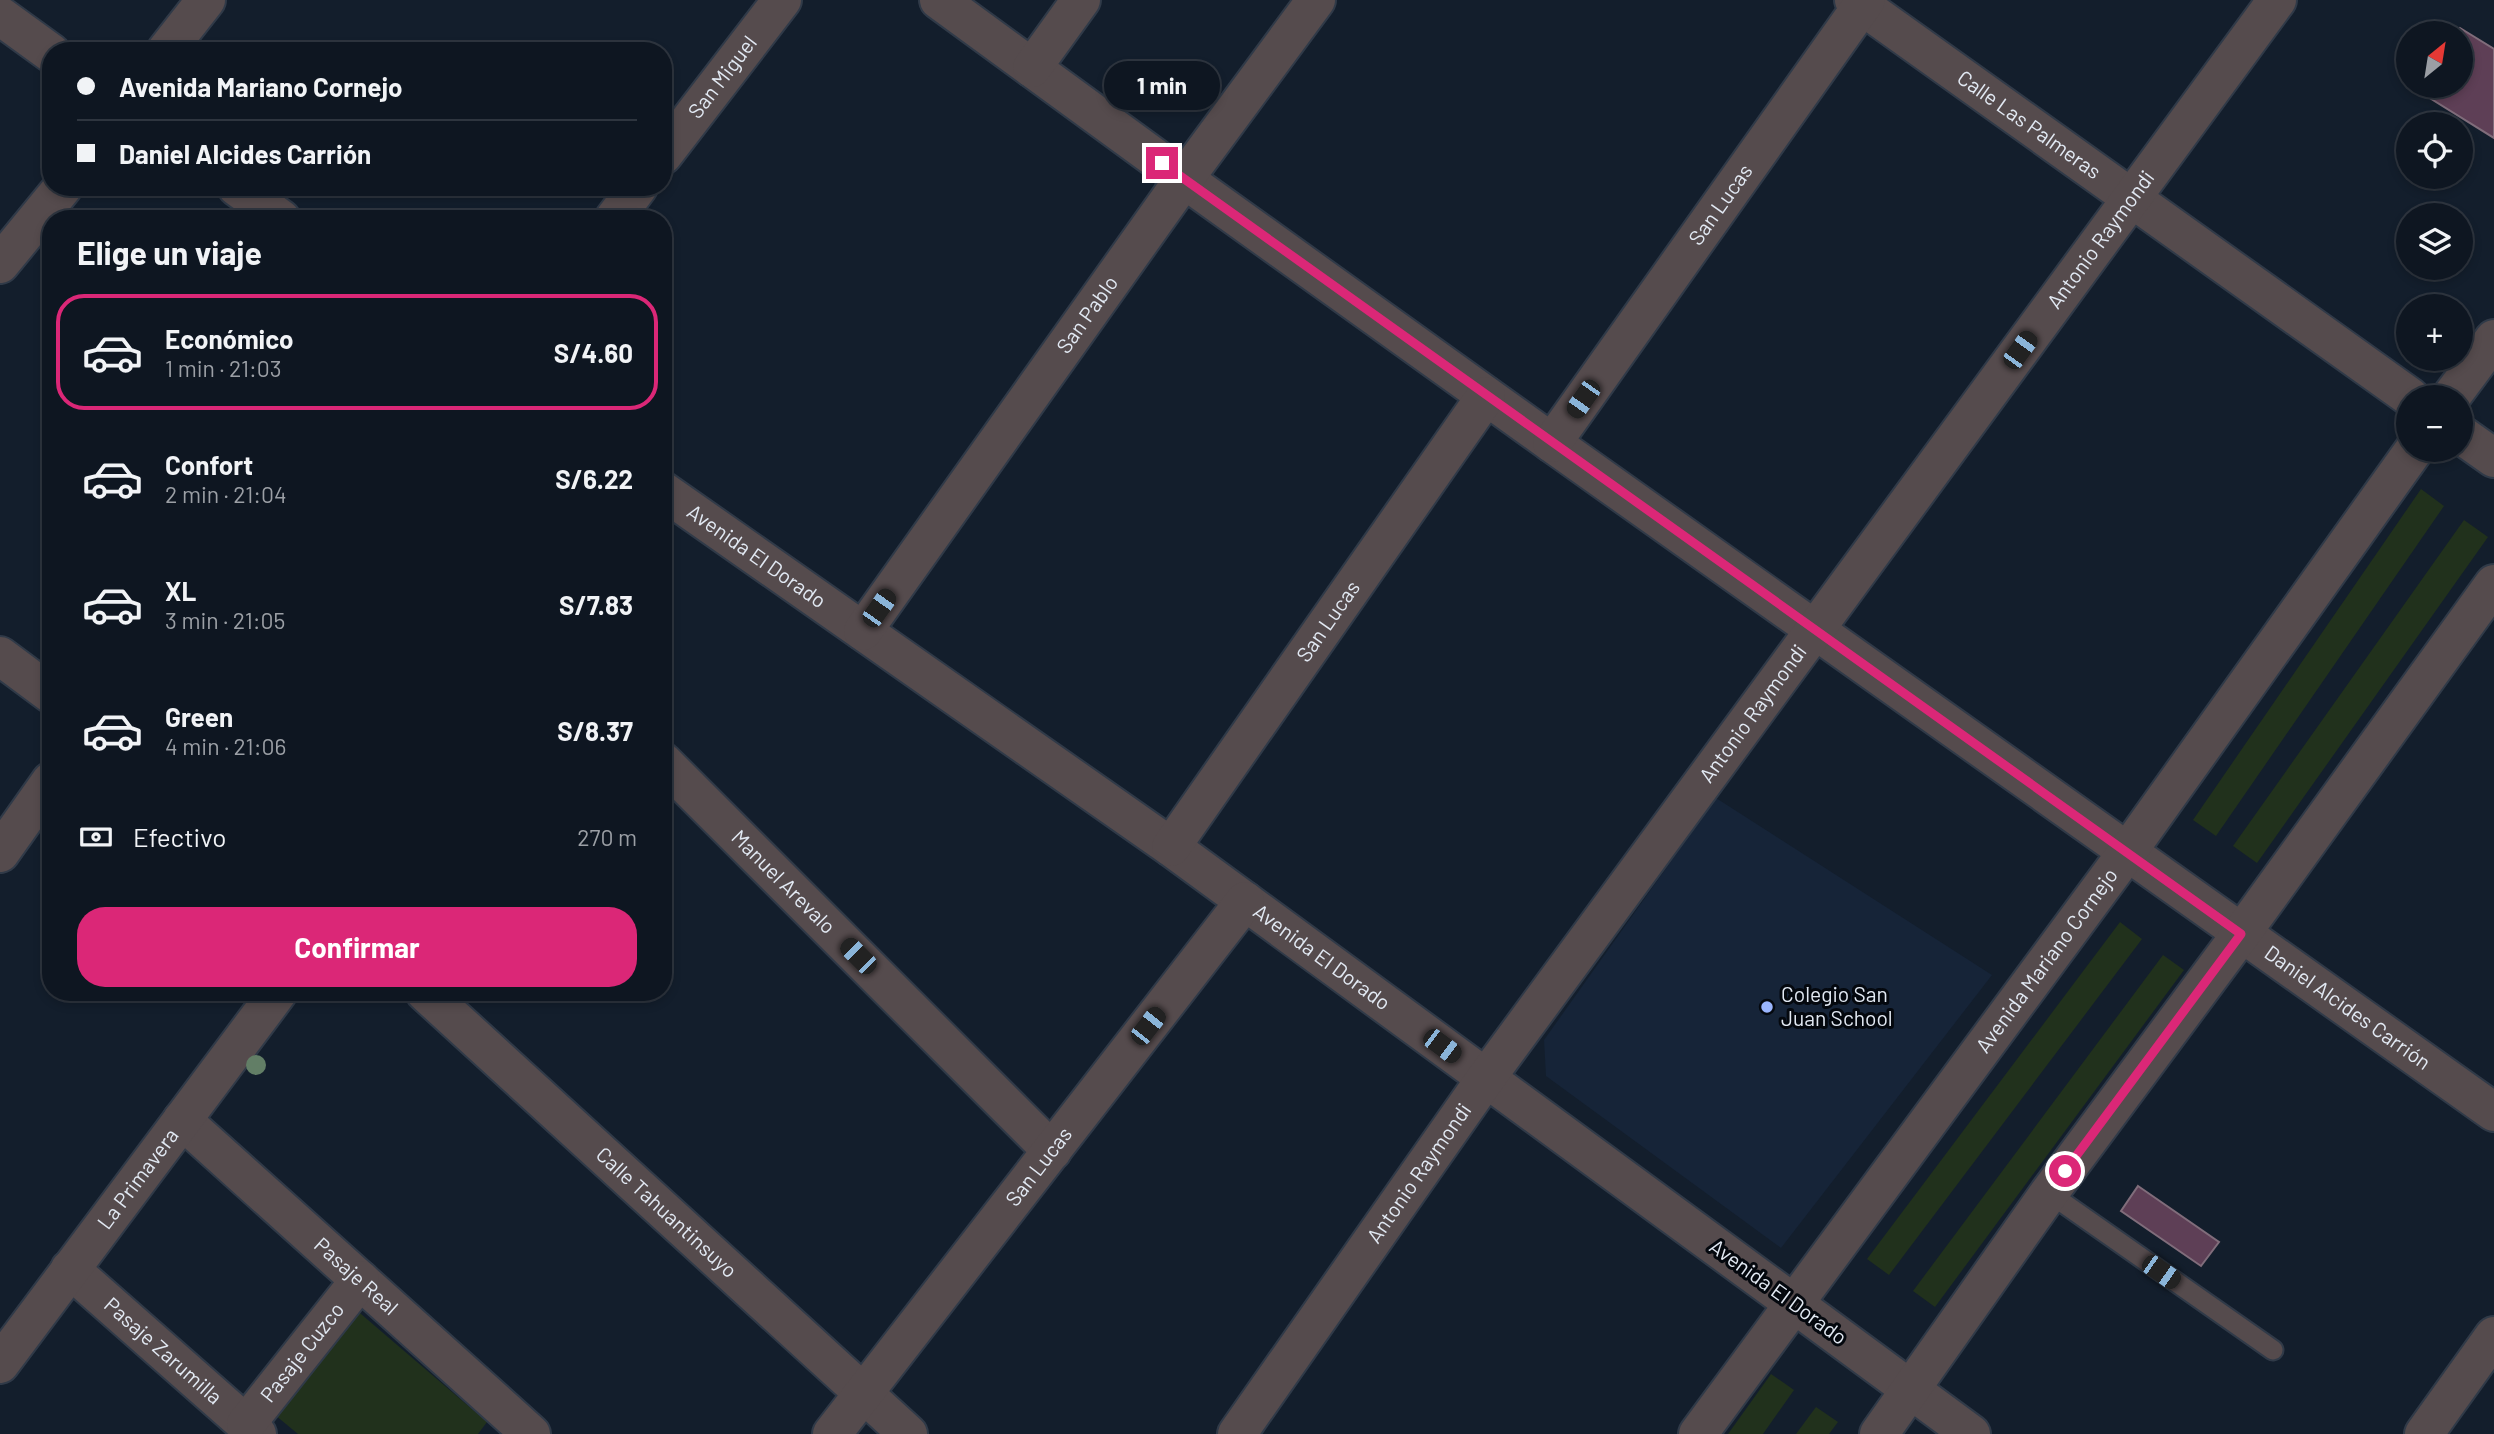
<!DOCTYPE html>
<html lang="es">
<head>
<meta charset="utf-8">
<style>
  :root { --surface:#0e1621; --page:#1c232e; --text:#f1f3f6; --muted:#9b9fa5; --line:#2e353f; --accent:#db2777 }
  body { margin:0; font-family:Barlow,sans-serif; background:var(--page); color:var(--text); height:100vh; display:flex; flex-direction:column; font-size:26px; white-space:nowrap }
  * { box-sizing:border-box; margin:0 }
  p { font-size:23px; color:var(--muted) }
  .icon { flex:none; width:38px; height:38px; fill:none; stroke:currentColor; stroke-width:2; stroke-linecap:round; stroke-linejoin:round }
  .map { position:relative; flex:1; overflow:hidden }
  .side { position:absolute; left:42px; top:210px; width:630px; height:791px; display:flex; flex-direction:column; background:var(--surface); border-radius:28px; box-shadow:0 4px 10px #0003,0 0 0 2px var(--line) }
  .side>* { flex:none }
  .guide { position:absolute; left:42px; top:42px; width:630px; height:154px; border-radius:28px; box-shadow:0 4px 10px #0003,0 0 0 2px var(--line); display:grid; align-content:center; height:154px; padding:0 35px; background:var(--surface) }
  .needle { width:46px; rotate:30deg }
  .controls { position:absolute; left:2396px; top:21px; display:grid; gap:14px }
  .controls a { display:grid; place-items:center; width:77px; height:77px; border-radius:50%; background:var(--surface); box-shadow:0 4px 10px #0003,0 0 0 2px var(--line); font-size:35px }
  .end { position:absolute; width:32px; height:32px; margin:-16px; border:9px solid #db2777; background:#fff; box-shadow:0 0 0 4px #fff }
  .from { border-radius:50% }
  .bubble { position:absolute; height:49px; border-radius:24px; background:var(--surface); box-shadow:0 4px 10px #0003,0 0 0 2px var(--line); font-size:23px; font-weight:700; line-height:49px; text-align:center }
  .car { position:absolute; width:21px; height:42px; margin:-21px -10px; border-radius:9px; box-shadow:0 0 5px 2px #0007; background:linear-gradient(#222 24%,#8ab4d8 0 40%,#222 0 76%,#8ab4d8 0 86%,#222 0) }
  .guide b { display:flex; align-items:center; gap:24px; height:66px; font-size:26px }
  .guide b+b { border-top:2px solid var(--line) }
  .guide i { width:18px; height:18px; background:var(--text) }
  ul { padding:0; list-style:none }
  li { display:flex; align-items:center; gap:21px; height:116px; margin:0 14px 10px; padding:0 21px; border:4px solid transparent; border-radius:28px }
  li div { flex:1 }
  li b { display:block; font-size:26px }
  li em { font-style:normal; font-weight:700 }
  li.on { border-color:var(--accent) }
  li>.icon { width:63px; height:63px; stroke-width:1.5 }
  h2 { padding:0 35px; font-size:32px; line-height:84px }
  .pay { display:flex; align-items:center; gap:18px; height:77px; padding:0 35px; font-size:26px }
  .pay p { margin-inline-start:auto }
  .action { display:flex; gap:14px; margin-top:auto; padding:14px 35px }
  .action a { flex:1; height:80px; border-radius:28px; background:var(--accent); color:#fff; font-size:28px; font-weight:700; line-height:80px; text-align:center }
  .map>svg:first-child { display:block }
</style>
</head>
<body>
<div class="map">
<svg width="2494" height="1434" viewBox="0 0 2494 1434">
  <rect width="100%" height="100%" fill="#131e2c"/>
  <!-- built -->
  <path fill="#162438" d="M1716 798 1992 975 1781 1248 1546 1076 1544 1040Z"/>
  <!-- green -->
  <g fill="#21311c">
    <path d="M2421 489 2444 506 2216 836 2193 820Z"/>
    <path d="M2464 520 2488 537 2257 863 2233 846Z"/>
    <path d="M2120 922 2142 939 1889 1275 1867 1259Z"/>
    <path d="M2163 955 2184 970 1935 1307 1913 1291Z"/>
    <path d="M354 1308 487 1422 478 1434H298L269 1410Z"/>
    <path d="M1771 1374 1794 1390 1763 1434H1728Z"/>
    <path d="M1816 1407 1838 1422 1829 1434H1796Z"/>
  </g>
  <!-- building -->
  <g fill="#5e3f56" stroke="#806d7b" stroke-width="2">
    <path d="M2460 28 2494 49V138L2420 92 2424 86H2460V33H2456Z"/>
    <path d="M2138 1186 2219 1242 2201 1266 2121 1211Z"/>
  </g>
  <g fill="none" stroke-linecap="round" stroke-linejoin="round">
    <!-- service casing -->
    <g stroke="#303a48" stroke-width="23">
      <path id="service" d="M2049 1193 2273 1350"/>
    </g>
    <!-- minor casing -->
    <g stroke="#303a48" stroke-width="42">
      <g id="minor">
        <path id="s1" d="M939 0 1184 179 1552 443 2494 1112"/>
        <path id="s2" d="M1854 0 2410 397"/>
        <path d="M0 16 51 53"/>
        <path d="M166 51 206 0"/>
        <path d="M1032 68 1081 0"/>
        <path id="s3" d="M663 155 782 0"/>
        <path d="M237 187 281 219"/>
        <path d="M614 219 638 187"/>
        <path d="M0 264 63 187"/>
        <path d="M2460 434 2494 458"/>
        <path id="s4" d="M1552 443 1866 0"/>
        <path id="s5" d="M663 491 1171 847 1793 1303"/>
        <path id="s6" d="M863 631 1184 179 1316 0"/>
        <path d="M0 656 51 694"/>
        <path id="s7" d="M663 762 1052 1151"/>
        <path id="s8" d="M1171 847 1486 396"/>
        <path d="M0 853 51 781"/>
        <path id="s9" d="M425 992 908 1434"/>
        <path id="s10" d="M182 1120 531 1434"/>
        <path id="s11" d="M70 1269 257 1434"/>
        <path id="s12" d="M0 1364 278 992"/>
        <path id="s13" d="M246 1424 360 1280"/>
        <path id="s14" d="M832 1434 1245 901"/>
        <path id="s15" d="M1237 1434 1486 1078 2277 0"/>
        <path d="M2424 1434 2494 1336"/>
      </g>
    </g>
    <!-- tertiary casing -->
    <g stroke="#303a48" stroke-width="42">
      <g id="tertiary">
        <path d="M2451 397 2494 339"/>
        <path d="M1793 1303 1971 1434"/>
        <path id="s16" d="M1698 1434 2128 851 2414 450"/>
        <path d="M1879 1434 2049 1193 2241 934 2494 584"/>
      </g>
    </g>
    <!-- service -->
    <use href="#service" stroke="#554b4d" stroke-width="19"/>
    <!-- minor -->
    <use href="#minor" stroke="#554b4d" stroke-width="38"/>
    <!-- tertiary -->
    <use href="#tertiary" stroke="#554b4d" stroke-width="38"/>
  </g>
  <!-- trees -->
  <circle fill="#627e66" cx="256" cy="1065" r="10"/>
  <g fill="none" stroke-linecap="round" stroke-linejoin="round">
    <!-- route -->
    <path stroke="#db2777" stroke-width="9" d="M1162 163 2241 934 2065 1171"/>
  </g>
  <!-- markers -->
  <circle fill="#9ab5fd" stroke="#04080e" stroke-width="2.5" cx="1767" cy="1007" r="7"/>
  <g text-anchor="middle" stroke-width="6" stroke-linejoin="round" paint-order="stroke">
    <!-- street labels -->
    <g font-size="21" fill="#e2e9f3" stroke="#04080e">
      <text dy="7" stroke="none"><textPath href="#s3" startOffset="98">San Miguel</textPath></text>
      <text dy="7" stroke="none"><textPath href="#s2" startOffset="215">Calle Las Palmeras</textPath></text>
      <text dy="7" stroke="none"><textPath href="#s4" startOffset="292">San Lucas</textPath></text>
      <text dy="7" stroke="none"><textPath href="#s15" startOffset="1474">Antonio Raymondi</textPath></text>
      <text dy="7" stroke="none"><textPath href="#s6" startOffset="388">San Pablo</textPath></text>
      <text dy="7" stroke="none"><textPath href="#s5" startOffset="114">Avenida El Dorado</textPath></text>
      <text dy="7" stroke="none"><textPath href="#s8" startOffset="275">San Lucas</textPath></text>
      <text dy="7" stroke="none"><textPath href="#s15" startOffset="886">Antonio Raymondi</textPath></text>
      <text dy="7" stroke="none"><textPath href="#s7" startOffset="170">Manuel Arevalo</textPath></text>
      <text dy="7" stroke="none"><textPath href="#s5" startOffset="807">Avenida El Dorado</textPath></text>
      <text dy="7" stroke="none"><textPath href="#s16" startOffset="588">Avenida Mariano Cornejo</textPath></text>
      <text dy="7" stroke="none"><textPath href="#s1" startOffset="1732">Daniel Alcides Carrión</textPath></text>
      <text dy="7" stroke="none"><textPath href="#s14" startOffset="338">San Lucas</textPath></text>
      <text dy="7" stroke="none"><textPath href="#s15" startOffset="318">Antonio Raymondi</textPath></text>
      <text dy="7" stroke="none"><textPath href="#s12" startOffset="231">La Primavera</textPath></text>
      <text dy="7" stroke="none"><textPath href="#s9" startOffset="327">Calle Tahuantinsuyo</textPath></text>
      <text dy="7" stroke="none"><textPath href="#s10" startOffset="234">Pasaje Real</textPath></text>
      <text transform="translate(1778 1292) rotate(36)" y="7">Avenida El Dorado</text>
      <text dy="7" stroke="none"><textPath href="#s11" startOffset="124">Pasaje Zarumilla</textPath></text>
      <text dy="7" stroke="none"><textPath href="#s13" startOffset="91">Pasaje Cuzco</textPath></text>
    </g>
    <!-- poi labels -->
    <g font-size="21" fill="#e2e9f3" stroke="#04080e" text-anchor="start">
      <text x="1781" y="1002">Colegio San<tspan x="1781" dy="24">Juan School</tspan></text>
    </g>
  </g>
</svg>
<div class="controls">
<a><svg class="needle" viewBox="-14 -14 28 28"><path d="M0-13l5 13h-10z" fill="#e53935"/><path d="M0 13l5-13h-10z" fill="#9b9fa5"/></svg></a>
<a><svg class="icon" aria-label="locate" viewBox="0 0 24 24"><circle cx="12" cy="12" r="6"/><path d="M12 2v4M12 18v4M2 12h4M18 12h4"/></svg></a>
<a><svg class="icon" aria-label="layers" viewBox="0 0 24 24"><path d="M12 4l9 5-9 5-9-5zM3 14l9 5 9-5"/></svg></a>
<a>+</a>
<a>−</a>
</div>
<i class="end from" style="left:2065px;top:1171px"></i>
<i class="end" style="left:1162px;top:163px"></i>
<div class="bubble" style="left:1104px;top:61px;width:116px">1 min</div>
<i class="car" style="left:2020px;top:350px;rotate:36deg"></i>
<i class="car" style="left:1583px;top:399px;rotate:215deg"></i>
<i class="car" style="left:879px;top:608px;rotate:35deg"></i>
<i class="car" style="left:858px;top:956px;rotate:315deg"></i>
<i class="car" style="left:1148px;top:1026px;rotate:38deg"></i>
<i class="car" style="left:1442px;top:1046px;rotate:127deg"></i>
<i class="car" style="left:2161px;top:1272px;rotate:125deg"></i>
<div class="guide">
<b><i class="from"></i>Avenida Mariano Cornejo</b>
<b><i></i>Daniel Alcides Carrión</b>
</div>
<section class="side">
<h2>Elige un viaje</h2>
<ul>
<li class="on"><svg class="icon" aria-label="car" viewBox="0 0 24 24"><path d="M5 17H2v-5l4-1 3-4h7l3 4 3 1v5h-3M9 17h6M6 11h13"/><circle cx="7" cy="17" r="2"/><circle cx="17" cy="17" r="2"/></svg><div><b>Económico</b><p>1 min · 21:03</p></div><em>S/4.60</em></li>
<li><svg class="icon" aria-label="car" viewBox="0 0 24 24"><path d="M5 17H2v-5l4-1 3-4h7l3 4 3 1v5h-3M9 17h6M6 11h13"/><circle cx="7" cy="17" r="2"/><circle cx="17" cy="17" r="2"/></svg><div><b>Confort</b><p>2 min · 21:04</p></div><em>S/6.22</em></li>
<li><svg class="icon" aria-label="car" viewBox="0 0 24 24"><path d="M5 17H2v-5l4-1 3-4h7l3 4 3 1v5h-3M9 17h6M6 11h13"/><circle cx="7" cy="17" r="2"/><circle cx="17" cy="17" r="2"/></svg><div><b>XL</b><p>3 min · 21:05</p></div><em>S/7.83</em></li>
<li><svg class="icon" aria-label="car" viewBox="0 0 24 24"><path d="M5 17H2v-5l4-1 3-4h7l3 4 3 1v5h-3M9 17h6M6 11h13"/><circle cx="7" cy="17" r="2"/><circle cx="17" cy="17" r="2"/></svg><div><b>Green</b><p>4 min · 21:06</p></div><em>S/8.37</em></li>
</ul>
<div class="pay"><svg class="icon" aria-label="cash" viewBox="0 0 24 24"><path d="M3 7h18v10H3z"/><circle cx="12" cy="12" r="2"/></svg>Efectivo<p>270 m</p></div>
<div class="action"><a>Confirmar</a></div>
</section>
</div>
</body>
</html>
